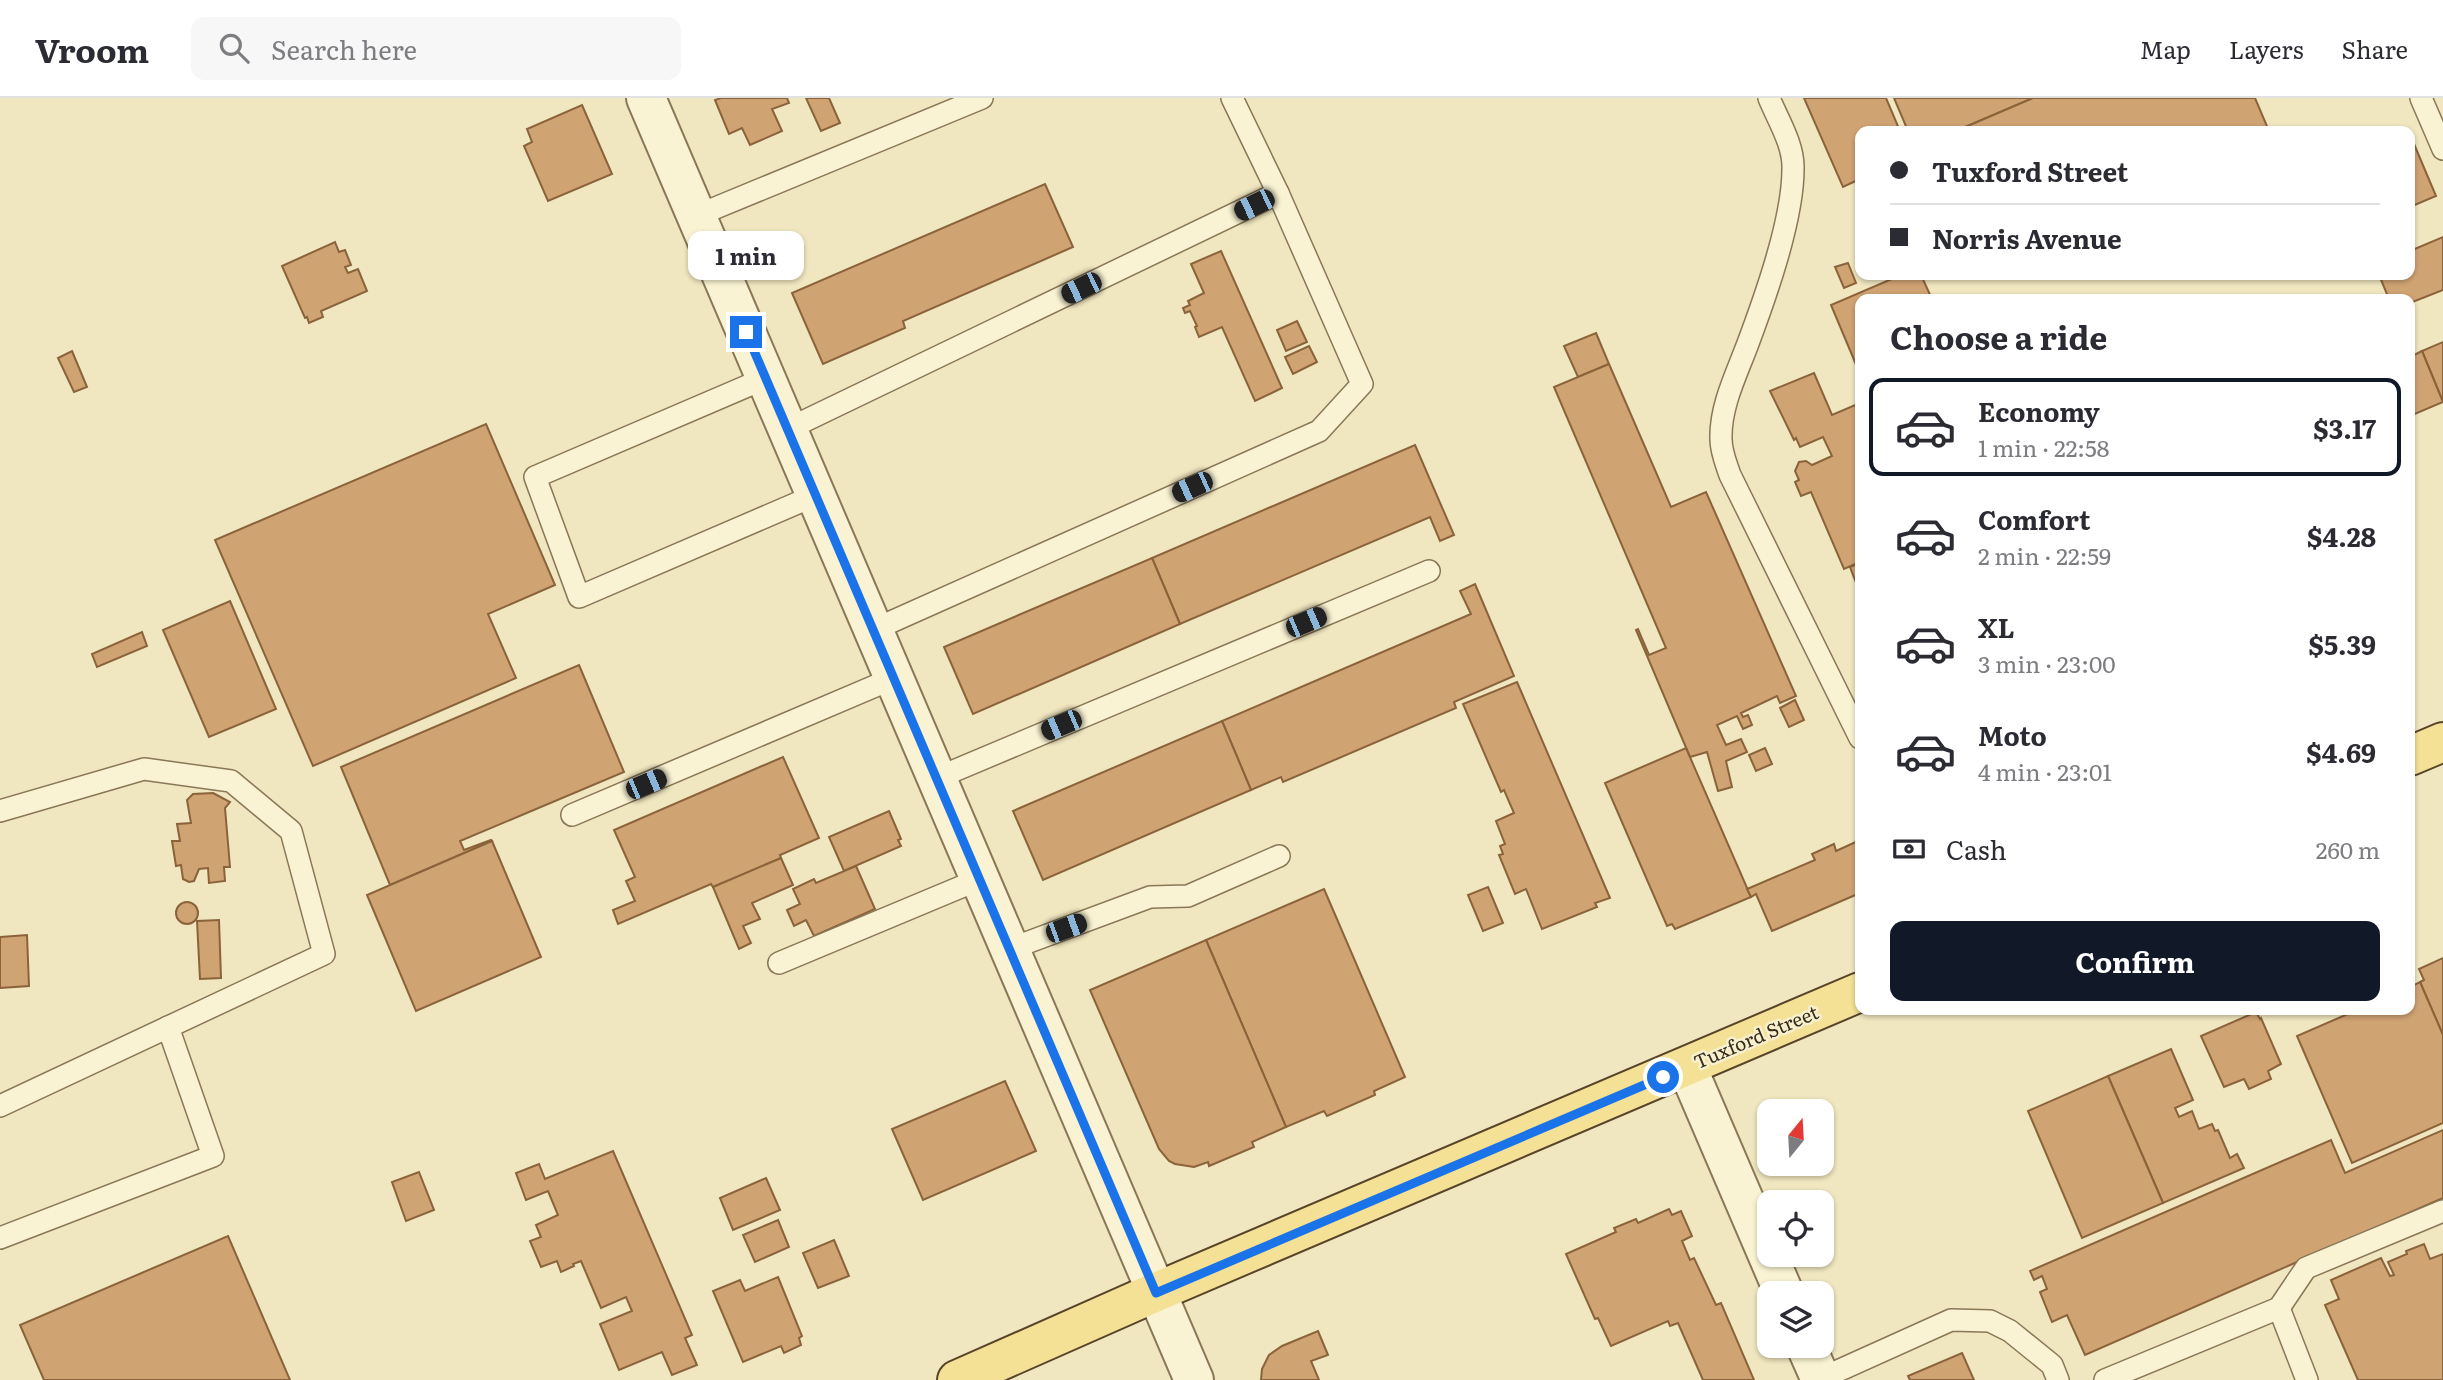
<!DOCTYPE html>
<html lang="en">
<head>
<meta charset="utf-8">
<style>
  :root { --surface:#fff; --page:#f7f7f7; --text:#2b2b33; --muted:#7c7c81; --line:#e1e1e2; --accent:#111827 }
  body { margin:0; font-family:Literata,serif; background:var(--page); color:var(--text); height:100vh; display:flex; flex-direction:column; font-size:26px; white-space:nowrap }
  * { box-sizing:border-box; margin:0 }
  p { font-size:23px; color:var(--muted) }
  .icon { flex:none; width:38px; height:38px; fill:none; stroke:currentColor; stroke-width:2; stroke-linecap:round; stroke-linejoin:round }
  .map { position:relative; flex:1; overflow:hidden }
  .panel { position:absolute; left:1855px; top:196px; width:560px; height:721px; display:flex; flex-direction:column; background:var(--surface); border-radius:14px; box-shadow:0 2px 5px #0004 }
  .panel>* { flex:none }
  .hud { position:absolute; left:1855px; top:28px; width:560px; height:154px; border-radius:14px; box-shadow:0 2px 5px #0004; display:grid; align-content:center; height:154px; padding:0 35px; background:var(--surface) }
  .needle { width:46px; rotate:18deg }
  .tools { position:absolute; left:1757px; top:1001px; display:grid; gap:14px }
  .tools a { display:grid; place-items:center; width:77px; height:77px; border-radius:14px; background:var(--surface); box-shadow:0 2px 5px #0004; font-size:35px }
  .end { position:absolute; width:32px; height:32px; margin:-16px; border:9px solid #1a73e8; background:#fff; box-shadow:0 0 0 4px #fff }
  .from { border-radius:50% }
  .bubble { position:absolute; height:49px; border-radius:14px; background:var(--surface); box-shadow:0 2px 5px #0004; font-size:23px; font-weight:700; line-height:49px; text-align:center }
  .car { position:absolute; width:21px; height:42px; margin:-21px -10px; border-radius:9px; box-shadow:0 0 5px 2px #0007; background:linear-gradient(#222 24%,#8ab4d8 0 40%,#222 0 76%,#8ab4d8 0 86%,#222 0) }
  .hud b { display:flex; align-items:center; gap:24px; height:66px; font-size:26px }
  .hud b+b { border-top:2px solid var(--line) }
  .hud i { width:18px; height:18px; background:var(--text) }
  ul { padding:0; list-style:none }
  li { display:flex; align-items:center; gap:21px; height:98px; margin:0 14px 10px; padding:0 21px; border:4px solid transparent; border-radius:14px }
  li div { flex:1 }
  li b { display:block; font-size:26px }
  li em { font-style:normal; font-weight:700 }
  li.on { border-color:var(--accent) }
  li>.icon { width:63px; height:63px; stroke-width:1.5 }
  h2 { padding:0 35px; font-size:32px; line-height:84px }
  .pay { display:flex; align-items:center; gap:18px; height:77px; padding:0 35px; font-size:26px }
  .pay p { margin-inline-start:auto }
  .button { display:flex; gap:14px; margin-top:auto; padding:14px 35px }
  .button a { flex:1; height:80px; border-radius:14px; background:var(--accent); color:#fff; font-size:28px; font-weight:700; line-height:80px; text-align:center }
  header { display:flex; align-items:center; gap:42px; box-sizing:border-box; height:98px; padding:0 35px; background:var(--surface); border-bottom:2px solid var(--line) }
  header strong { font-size:33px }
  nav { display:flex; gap:38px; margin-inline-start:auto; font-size:24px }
  .search { width:490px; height:63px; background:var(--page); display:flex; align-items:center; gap:18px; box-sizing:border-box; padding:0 24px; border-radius:14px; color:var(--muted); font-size:26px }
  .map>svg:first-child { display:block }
</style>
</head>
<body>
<header>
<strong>Vroom</strong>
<div class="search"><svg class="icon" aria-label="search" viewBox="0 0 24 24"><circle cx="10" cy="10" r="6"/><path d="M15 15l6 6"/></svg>Search here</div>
<nav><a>Map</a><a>Layers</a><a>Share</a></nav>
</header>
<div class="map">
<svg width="2443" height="1282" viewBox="0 0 2443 1282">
  <rect width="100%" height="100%" fill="#f0e6bf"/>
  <!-- building -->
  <g fill="#d0a373" stroke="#8a633b" stroke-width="2">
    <path d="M721 0H787L789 5 772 11 782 33 750 47 742 30 729 36 715 2Z"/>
    <path d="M806 0H829L840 25 821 33Z"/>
    <path d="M1804 0H1886L1900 33H1860V81L1843 89Z"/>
    <path d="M1894 0H2033L1956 33H1908Z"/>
    <path d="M2033 0H2255L2269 33H1956Z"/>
    <path d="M582 7 612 76 548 103 524 48 532 44 527 31Z"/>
    <path d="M2414 46 2436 98 2410 109V48Z"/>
    <path d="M1045 86 1073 149 903 223 905 230 823 266 792 195Z"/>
    <path d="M2443 139V192L2410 205V201H2389L2379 177H2410V153Z"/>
    <path d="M335 144 339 154 345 152 351 167 345 169 348 175 358 171 367 193 321 213 323 219 309 225 307 219 305 220 282 168Z"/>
    <path d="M1221 153 1282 290 1255 303 1222 229 1199 239 1195 229 1197 228 1190 213 1185 215 1183 210 1190 207 1188 203 1204 195 1191 166Z"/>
    <path d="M1848 165 1856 185 1844 190 1835 169Z"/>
    <path d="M1901 177H1921L1932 201H1860V276L1831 207Z"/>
    <path d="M1297 223 1307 244 1286 253 1277 232Z"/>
    <path d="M1596 235 1609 266 1578 279 1564 248Z"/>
    <path d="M2443 244V304L2422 253Z"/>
    <path d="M1309 248 1317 264 1293 276 1285 259Z"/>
    <path d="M72 253 87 289 74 294 58 260Z"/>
    <path d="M2422 253 2443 304 2410 318V259Z"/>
    <path d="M1609 266 1671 409 1706 394 1796 598 1780 605 1777 598 1741 615 1743 619 1748 617 1752 627 1743 631 1737 618 1717 627 1726 647 1741 641 1747 654 1726 663 1732 689 1718 693 1707 654 1690 659 1636 532 1638 531 1649 557 1666 550 1554 289Z"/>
    <path d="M1814 275 1832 317 1860 305V464L1844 471 1811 394 1801 398 1795 384 1799 382 1795 373 1799 364 1806 363 1812 367 1832 358 1823 339 1800 349 1796 340 1794 342 1770 293Z"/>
    <path d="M486 326 555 487 488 516 516 580 313 668 215 442Z"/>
    <path d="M1415 347 1454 437 1440 443 1430 419 1180 526 1152 460Z"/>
    <path d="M1152 460 1180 526 973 616 944 549Z"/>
    <path d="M1860 465V495L1850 469Z"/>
    <path d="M1475 486 1514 578 1454 604 1456 610 1283 684 1281 679 1251 692 1222 623 1471 516 1460 493Z"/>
    <path d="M230 503 276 611 209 639 163 532Z"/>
    <path d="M142 534 147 548 97 569 92 556Z"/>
    <path d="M579 567 624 674 460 743 464 752 491 742 492 743 390 787 341 669Z"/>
    <path d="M1517 584 1610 800 1595 805 1597 809 1542 831 1526 791 1515 796 1499 757 1503 756 1500 748 1505 746 1496 723 1514 715 1504 692 1501 694 1463 606Z"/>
    <path d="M1795 602 1804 622 1789 629 1780 610Z"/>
    <path d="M1222 623 1251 692 1043 782 1013 713Z"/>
    <path d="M1686 650 1751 799 1675 831 1672 826 1667 828 1605 685Z"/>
    <path d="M1765 650 1772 666 1756 673 1749 657Z"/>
    <path d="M783 659 819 740 780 757 781 760 713 789 711 786 618 826 613 812 635 803 626 783 635 779 614 732Z"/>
    <path d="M213 695 230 704 225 710 230 769H224L225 783 209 785 208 770 199 771 194 783 189 784 183 781 181 767 176 768 172 743H180L177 726 191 725 187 702 193 696Z"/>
    <path d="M889 713 901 741 898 742 901 748 844 773 829 739Z"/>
    <path d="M1860 742V795L1772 833 1756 796 1751 799 1747 791 1815 762 1812 756 1834 746 1836 753Z"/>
    <path d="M492 743 541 859 416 913 367 797Z"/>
    <path d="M781 760 793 787 752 805 760 821 743 828 751 845 739 851 713 789Z"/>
    <path d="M856 768 875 811 814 838 806 822 794 828 787 812 800 806 793 791 814 781 816 785Z"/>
    <path d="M1488 789 1503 825 1483 833 1468 797Z"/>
    <path d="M1324 791 1405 979 1374 993 1375 997 1327 1018 1324 1013 1286 1029 1206 842Z"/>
    <circle cx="187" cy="815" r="11"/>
    <path d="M219 822 221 880 200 881 197 823Z"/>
    <path d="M27 837 29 888 0 890V839Z"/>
    <path d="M1206 842 1286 1029 1252 1044 1254 1049 1209 1068 1208 1064 1194 1069 1175 1066 1169 1063 1159 1051 1090 892Z"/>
    <path d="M2443 860V937L2420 884 2424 882 2419 871Z"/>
    <path d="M2420 884 2443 937V1025L2352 1065 2297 938 2357 912H2410V889Z"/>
    <path d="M2256 914 2260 921 2261 920 2281 966 2268 973 2271 981 2249 991 2244 981 2224 989 2201 938Z"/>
    <path d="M2171 951 2193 1002 2175 1010 2179 1019 2192 1013 2199 1031 2212 1026 2215 1033 2218 1032 2230 1060 2237 1056 2244 1070 2163 1105 2108 978Z"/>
    <path d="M2108 978 2163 1105 2082 1140 2028 1013Z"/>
    <path d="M1005 983 1036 1053 923 1102 892 1031Z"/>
    <path d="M2443 1032V1100L2085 1257 2067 1217 2052 1224 2040 1194 2047 1191 2042 1178 2034 1182 2030 1173 2331 1042 2345 1075Z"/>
    <path d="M613 1053 692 1237 685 1240 697 1267 672 1277 662 1254 619 1272 600 1226 632 1213 626 1199 601 1210 581 1163 573 1166 574 1168 561 1174 557 1163 541 1169 530 1143 541 1139 536 1127 558 1117 548 1093 526 1102 516 1075 539 1066 545 1081Z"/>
    <path d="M419 1074 434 1112 406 1123 392 1084Z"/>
    <path d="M766 1080 780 1112 733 1132 720 1100Z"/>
    <path d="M1669 1111 1672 1117 1681 1113 1692 1138 1682 1143 1690 1162 1694 1160 1716 1207 1721 1205 1754 1282H1703L1678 1225 1670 1228 1668 1223 1611 1248 1598 1220 1595 1221 1566 1156 1616 1134 1614 1130 1636 1121 1638 1125Z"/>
    <path d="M778 1122 789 1149 755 1164 743 1137Z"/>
    <path d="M228 1138 290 1282H44L20 1227Z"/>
    <path d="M834 1142 849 1178 818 1190 803 1155Z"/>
    <path d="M2424 1146 2430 1161 2443 1156V1282H2358L2325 1207 2339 1201 2331 1182 2381 1160 2390 1178 2394 1177 2388 1164 2407 1156 2406 1153Z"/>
    <path d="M778 1179 802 1238 799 1240 801 1247 784 1255 781 1248 743 1264 713 1193 740 1182 745 1193Z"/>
    <path d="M1318 1233 1328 1257 1311 1263 1319 1282H1261L1262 1271 1269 1257 1282 1248Z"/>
    <path d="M1962 1255 1974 1282H1910L1908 1278Z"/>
  </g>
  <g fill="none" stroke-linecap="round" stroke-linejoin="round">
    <!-- lane casing -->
    <g stroke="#897757" stroke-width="24">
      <g id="lane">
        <path d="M1769 0C1778 22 1794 47 1793 71 1793 122 1765 200 1747 248 1736 277 1720 309 1721 341 1721 354 1726 365 1730 377L1860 640"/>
        <path d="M2421 0 2443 51"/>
        <path d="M696 118 982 0"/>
        <path d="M766 280 535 379 579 499 816 397"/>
        <path d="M788 331 1278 95"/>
        <path d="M873 532 1319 333 1362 286 1278 95 1232 0"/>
        <path d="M937 680 1429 473"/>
        <path d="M0 713 144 671 231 683 291 733 324 856 0 1008"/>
        <path d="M572 717 894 580"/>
        <path d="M1010 851 1150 799 1188 798 1279 758"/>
        <path d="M779 865 980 781"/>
        <path d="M0 1140 213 1058 168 929"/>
        <path d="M2279 1210 2307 1282"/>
        <path d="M1820 1281 1951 1222 1990 1223 2010 1233 2052 1267 2058 1282"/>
        <path d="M2105 1282 2279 1210 2306 1170 2443 1113"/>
      </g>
    </g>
    <!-- street casing -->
    <g stroke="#897757" stroke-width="42">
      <g id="street">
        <path d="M646 0 1194 1282"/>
        <path d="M1687 969 1784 1195"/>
        <path d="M1806 1248 1821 1282"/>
      </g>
    </g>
    <!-- primary casing -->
    <g stroke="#57442b" stroke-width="42">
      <g id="primary">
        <path d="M2410 658 2443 644"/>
        <path d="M957 1282 1156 1194 1860 894"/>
      </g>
    </g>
    <!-- lane -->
    <use href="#lane" stroke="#faf3d3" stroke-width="21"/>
    <!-- street -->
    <use href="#street" stroke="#faf3d3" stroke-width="38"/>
    <!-- primary -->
    <use href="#primary" stroke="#f5e195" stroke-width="38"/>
  </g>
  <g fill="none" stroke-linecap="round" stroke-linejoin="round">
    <!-- route -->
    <path stroke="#1a73e8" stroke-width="9" d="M746 234 1156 1195 1663 979"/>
  </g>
  <g text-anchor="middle" stroke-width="5" stroke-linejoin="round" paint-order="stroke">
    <!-- street labels -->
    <g font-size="19" fill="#382d1c" stroke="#f7f0cf">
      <text transform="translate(1756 939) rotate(-23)" y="7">Tuxford Street</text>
    </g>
  </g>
</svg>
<div class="tools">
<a><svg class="needle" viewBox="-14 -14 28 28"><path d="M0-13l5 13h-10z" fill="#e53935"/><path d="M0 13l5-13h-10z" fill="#7c7c81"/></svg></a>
<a><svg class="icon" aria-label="locate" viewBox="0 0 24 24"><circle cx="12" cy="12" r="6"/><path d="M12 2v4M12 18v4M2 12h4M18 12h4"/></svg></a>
<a><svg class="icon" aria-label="layers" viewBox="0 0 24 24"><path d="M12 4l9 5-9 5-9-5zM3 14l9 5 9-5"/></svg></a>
</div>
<i class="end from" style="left:1663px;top:979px"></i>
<i class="end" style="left:746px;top:234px"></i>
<div class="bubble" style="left:688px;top:133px;width:116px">1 min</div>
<i class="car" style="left:1254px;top:107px;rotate:244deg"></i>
<i class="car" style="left:1081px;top:190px;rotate:244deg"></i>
<i class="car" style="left:1192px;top:389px;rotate:246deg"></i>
<i class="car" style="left:1306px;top:524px;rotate:67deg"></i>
<i class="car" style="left:1061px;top:627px;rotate:247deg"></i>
<i class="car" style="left:646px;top:686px;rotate:67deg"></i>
<i class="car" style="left:1066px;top:830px;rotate:70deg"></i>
<div class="hud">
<b><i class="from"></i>Tuxford Street</b>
<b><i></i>Norris Avenue</b>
</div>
<section class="panel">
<h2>Choose a ride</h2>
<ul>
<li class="on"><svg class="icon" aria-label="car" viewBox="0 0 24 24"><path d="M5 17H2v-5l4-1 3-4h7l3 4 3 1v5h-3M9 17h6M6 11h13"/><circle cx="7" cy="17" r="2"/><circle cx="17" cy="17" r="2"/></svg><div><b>Economy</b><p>1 min · 22:58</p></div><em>$3.17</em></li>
<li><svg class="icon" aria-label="car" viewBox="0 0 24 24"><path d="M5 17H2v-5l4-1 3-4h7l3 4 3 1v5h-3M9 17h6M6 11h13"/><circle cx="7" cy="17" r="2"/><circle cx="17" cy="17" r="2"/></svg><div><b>Comfort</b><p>2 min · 22:59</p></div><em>$4.28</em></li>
<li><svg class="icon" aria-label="car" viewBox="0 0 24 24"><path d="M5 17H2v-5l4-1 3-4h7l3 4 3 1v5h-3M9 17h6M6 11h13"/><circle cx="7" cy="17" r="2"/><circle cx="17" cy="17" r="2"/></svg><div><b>XL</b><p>3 min · 23:00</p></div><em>$5.39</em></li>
<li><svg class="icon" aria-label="car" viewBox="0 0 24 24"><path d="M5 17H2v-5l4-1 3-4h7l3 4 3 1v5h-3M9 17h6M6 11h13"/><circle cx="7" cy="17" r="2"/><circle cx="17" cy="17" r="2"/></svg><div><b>Moto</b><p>4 min · 23:01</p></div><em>$4.69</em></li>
</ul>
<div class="pay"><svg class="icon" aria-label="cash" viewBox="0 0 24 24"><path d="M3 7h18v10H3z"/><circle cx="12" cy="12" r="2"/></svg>Cash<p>260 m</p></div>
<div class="button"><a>Confirm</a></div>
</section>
</div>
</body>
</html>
